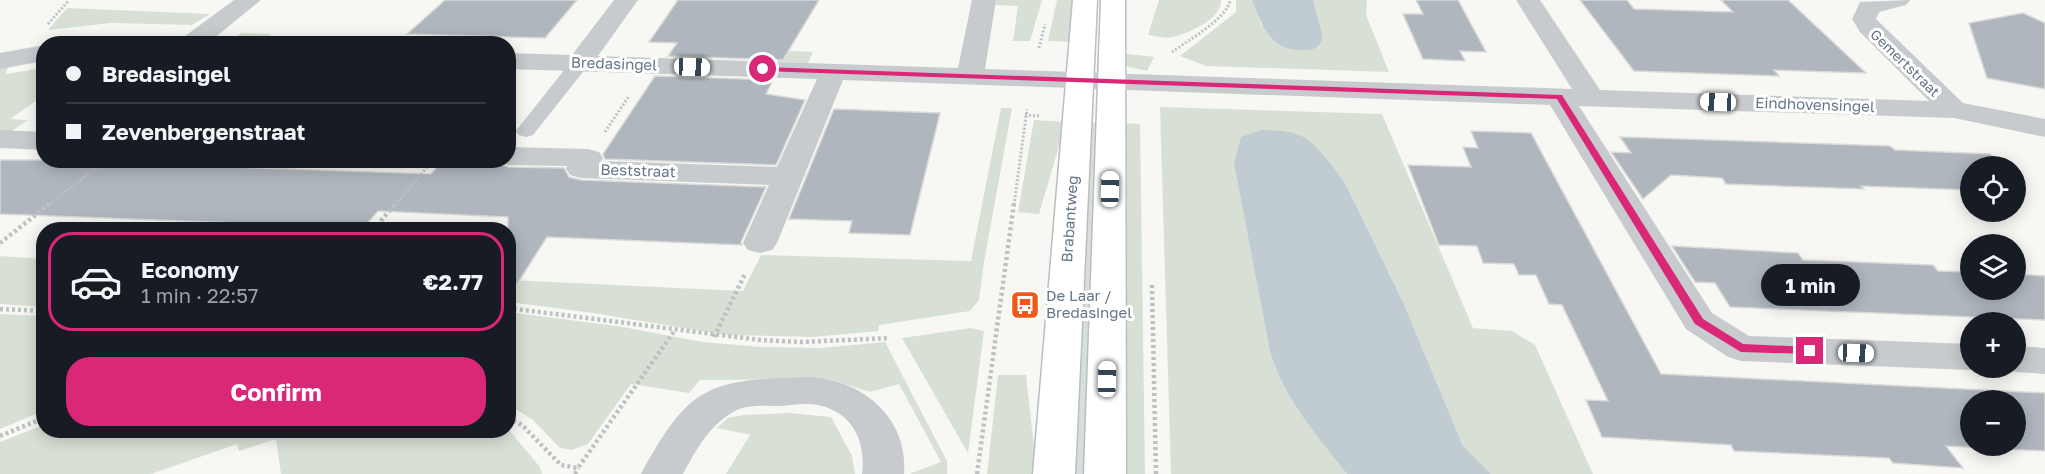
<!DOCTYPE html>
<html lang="en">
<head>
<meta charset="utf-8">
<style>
  :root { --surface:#171b24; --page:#242831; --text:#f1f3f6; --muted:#9ea1a6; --line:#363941; --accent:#db2777 }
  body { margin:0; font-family:"Golos Text",sans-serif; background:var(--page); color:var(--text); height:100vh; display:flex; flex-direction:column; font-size:22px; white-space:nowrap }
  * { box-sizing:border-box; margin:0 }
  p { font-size:20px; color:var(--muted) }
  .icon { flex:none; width:33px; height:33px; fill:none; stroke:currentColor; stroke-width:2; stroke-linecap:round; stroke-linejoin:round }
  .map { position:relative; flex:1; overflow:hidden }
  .side { position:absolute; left:36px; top:222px; width:480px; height:216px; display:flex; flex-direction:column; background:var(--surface); border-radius:24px; box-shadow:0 3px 15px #0003 }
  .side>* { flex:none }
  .top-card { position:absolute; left:36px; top:36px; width:480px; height:132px; border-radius:24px; box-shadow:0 3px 15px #0003; display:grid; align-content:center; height:132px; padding:0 30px; background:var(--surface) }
  .controls { position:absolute; left:1960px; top:156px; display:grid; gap:12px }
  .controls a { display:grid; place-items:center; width:66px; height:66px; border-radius:50%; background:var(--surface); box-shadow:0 3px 15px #0003; font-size:30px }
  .end { position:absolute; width:27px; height:27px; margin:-14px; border:8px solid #db2777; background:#fff; box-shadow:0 0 0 3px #fff }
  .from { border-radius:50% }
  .bubble { position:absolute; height:42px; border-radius:21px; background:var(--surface); box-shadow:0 3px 15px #0003; font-size:20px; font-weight:700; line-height:42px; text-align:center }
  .car { position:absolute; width:18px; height:36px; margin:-18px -9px; border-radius:8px; box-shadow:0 0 4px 2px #0007; background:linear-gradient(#fff 24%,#345 0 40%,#fff 0 76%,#345 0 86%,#fff 0) }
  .top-card b { display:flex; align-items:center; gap:21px; height:57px; font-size:22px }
  .top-card b+b { border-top:2px solid var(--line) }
  .top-card i { width:15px; height:15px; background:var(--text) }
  ul { padding:10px 0 0; list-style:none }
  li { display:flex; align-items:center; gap:18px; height:99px; margin:0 12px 9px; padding:0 18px; border:3px solid transparent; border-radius:24px }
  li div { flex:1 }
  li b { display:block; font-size:22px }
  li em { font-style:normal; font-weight:700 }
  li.current { border-color:var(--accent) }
  li>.icon { width:54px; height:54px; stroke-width:1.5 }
  .action { display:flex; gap:12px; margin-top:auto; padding:12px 30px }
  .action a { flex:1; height:69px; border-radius:24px; background:var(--accent); color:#fff; font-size:24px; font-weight:700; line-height:69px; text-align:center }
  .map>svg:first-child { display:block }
</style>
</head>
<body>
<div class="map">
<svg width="2045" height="474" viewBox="0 0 2045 474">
  <rect width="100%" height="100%" fill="#f7f8f4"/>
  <!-- green -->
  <g fill="#d8e0d5">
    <path d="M996 0H1042L1030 41H1013L1018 6 995 5Z"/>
    <path d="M1057 0H1074L1070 42 1048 41Z"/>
    <path d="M1159 0H1221C1222 19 1189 33 1173 37 1165 39 1156 36 1148 35Z"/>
    <path d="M1236 0H1252L1261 24 1275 43 1323 37 1313 0H1367L1366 15 1389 72 1206 66 1180 56 1236 12Z"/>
    <path d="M67 8 210 14 192 25 111 23 48 30Z"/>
    <path d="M241 33 272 34 259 43H228Z"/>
    <path d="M759 50 813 52 808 63 753 61Z"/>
    <path d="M1120 53 1154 57 1147 71 1129 67 1123 63Z"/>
    <path d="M9 66 5 74 43 68V96L10 119 28 120 0 139V68Z"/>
    <path d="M1160 107 1382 114 1473 328 1512 331 1535 345 1593 474H1491L1463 446 1403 302 1345 183 1234 164 1270 352C1285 400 1316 435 1347 474H1171Z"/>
    <path d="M1001 108H1012L984 262 979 300 970 311 879 325 878 331 813 337 726 335 593 313 509 302V280L743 291 761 255 971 261Z"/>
    <path d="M1034 120 1066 122 1039 214 1018 212Z"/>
    <path d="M1085 123H1098L1087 474H1067Z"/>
    <path d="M1119 123 1140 124 1145 474H1117Z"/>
    <path d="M0 256 43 259V307L0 304Z"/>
    <path d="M509 312 623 327 703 342 761 347 821 348 885 342 947 461V474H909L941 462 899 384 870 392 829 379 700 380 689 393 631 384 588 444 572 450 560 448 533 420 509 405Z"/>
    <path d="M0 314 44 316 43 411 0 429Z"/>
    <path d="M971 328 984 331 968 453 902 338Z"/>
    <path d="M998 375H1026L1037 474H987Z"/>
    <path d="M790 413 831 417 852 456 855 474H726L750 435 717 428 728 418 743 415Z"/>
    <path d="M43 425 44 430H509L540 467 542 474H281L276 439 239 451 237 444 151 474H0V442Z"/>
  </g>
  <!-- water -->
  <g fill="#c1ccd2">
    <path d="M1252 0H1313L1323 37C1320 46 1316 50 1306 50 1271 52 1263 29 1252 0Z"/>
    <path d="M1261 130C1273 131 1287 130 1299 135 1314 140 1335 169 1345 183L1403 302 1463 446 1491 474H1347C1316 435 1285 400 1270 352L1234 164 1241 137Z"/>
  </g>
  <!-- building -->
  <g fill="#afb6bd" stroke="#d9d9d7" stroke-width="1.5" fill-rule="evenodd">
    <path d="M445 0H577L545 38 407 34Z"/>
    <path d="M678 0H819L783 60 668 56 677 43 649 42Z"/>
    <path d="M1416 0H1458L1486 52 1460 51 1465 61 1423 59 1403 14H1423Z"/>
    <path d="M1580 0H1627L1634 9 1733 12 1721 0H1788L1866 73 1774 70 1779 76 1634 71Z"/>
    <path d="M2023 13 2045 23V89L1987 78 1969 23Z"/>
    <path d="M655 76 773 80 766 94 805 100 776 165 605 159 603 154Z"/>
    <path d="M834 109 940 113 910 235 849 233 852 221 789 219Z"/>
    <path d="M1471 131 1531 133 1661 374 2045 393V451L1946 446 1963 468 1893 463 1889 458 1734 451 1731 445 1602 437 1586 400 1608 401 1562 305 1549 304 1536 275H1519L1514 264 1483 263 1477 246 1439 245 1408 165 1471 167 1463 147 1478 148ZM1971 400H2016V446H1971Z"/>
    <path d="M1620 137 1890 146 1895 150 1990 154 2004 166H1971V190L1861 186 1864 189 1726 184 1722 178 1671 175 1643 199 1611 152 1631 153Z"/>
    <path d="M0 160H98L96 162 431 174 443 160H456L495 162 508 167 564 168 569 177 581 180 766 187 741 242 742 245 547 237 508 298V217L378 211 363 228 0 214Z"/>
    <path d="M1672 246 1798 253 1803 260 1933 265 1938 271 1971 272V290H2016V274L2045 276V320L1730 307 1715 283 1695 282Z"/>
  </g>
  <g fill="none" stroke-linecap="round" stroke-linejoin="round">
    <!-- secondary casing -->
    <g stroke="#b9bec3" stroke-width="3">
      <g id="secondary">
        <path d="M1073 0H1097L1075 474H1033Z"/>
        <path d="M1101 0H1125L1126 474H1084Z"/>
      </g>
    </g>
    <!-- path-far1 -->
    <g stroke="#bec1c3" stroke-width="3" stroke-dasharray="2 2" stroke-linecap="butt">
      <path d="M48 24 69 0"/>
      <path d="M1039 48 1045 24"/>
      <path d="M1172 52C1187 41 1228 18 1230 0"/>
      <path d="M1025 115 1040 116"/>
      <path d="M605 132 629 96"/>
      <path d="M49 205 106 160"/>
      <path d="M395 205 433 160"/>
      <path d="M1014 205 1027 109"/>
    </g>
    <!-- path -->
    <g stroke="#bec1c3" stroke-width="4.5" stroke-dasharray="3 3" stroke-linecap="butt">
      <path d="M373 230 396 203"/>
      <path d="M0 243 51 203"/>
      <path d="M1152 285 1156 474"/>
      <path d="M508 308 760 340 802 342 890 338"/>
      <path d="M0 309 44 311"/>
      <path d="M714 337 745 274"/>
      <path d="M508 418 522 425 561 465 578 468 675 330"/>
      <path d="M0 436 44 418"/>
      <path d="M575 474 578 468"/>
      <path d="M977 474 1014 203"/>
    </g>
    <!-- lane -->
    <path fill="#c7cbce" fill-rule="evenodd" d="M580 57 587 59 590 63 533 135 526 137 519 135 515 131 519 127 573 59Z"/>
    <!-- street -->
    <g fill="#c7cbce" fill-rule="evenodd">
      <path d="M234 0H261L207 44H178L181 39Z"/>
      <path d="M614 0H638L598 56 958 68 972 0H996L985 69 1572 89 1516 0H1540L1600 90 1929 101 1860 32 1852 19 1860 2 1910 0 1906 5 1879 12 1876 19 1963 103 2045 119V137L1954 118 1579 106 1712 313 1749 336 1971 344V368H1979L1971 370 1741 361 1728 357 1686 329 1550 105 843 80 777 243 772 250 760 253 748 250 743 243 769 185 581 178 570 175 566 169 567 166 508 165 497 162 496 160H508V147L588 149 599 152 603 158 601 161 777 167 817 79 508 69V53L572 55Z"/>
      <path d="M44 45V61L0 69V53Z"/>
      <path d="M0 130 44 132V150L0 148Z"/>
      <path d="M2016 346 2045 348V374L2016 372 2003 368H2016Z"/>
      <path d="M805 377C860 377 909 417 904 474H862C866 444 854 414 822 406 809 402 794 405 780 406 767 406 747 404 735 411 710 424 696 450 683 474H641C689 386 707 380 805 377Z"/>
    </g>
    <!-- secondary -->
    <use href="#secondary" fill="#fff" fill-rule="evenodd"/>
  </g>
  <!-- route -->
  <path fill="#db2777" d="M763 67 1562 95 1703 319 1743 344 1810 347 1815 351 1810 354 1741 352 1695 324 1557 99 760 71V67Z"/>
  <!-- icons -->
  <defs>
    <g id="bus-square" transform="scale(1.5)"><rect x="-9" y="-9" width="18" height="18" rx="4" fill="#f25719" stroke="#fff"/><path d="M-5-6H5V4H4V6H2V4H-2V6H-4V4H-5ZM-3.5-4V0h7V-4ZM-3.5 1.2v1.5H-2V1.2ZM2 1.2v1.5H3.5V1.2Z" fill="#fff"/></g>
  </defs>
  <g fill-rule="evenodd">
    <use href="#bus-square" x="1025" y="305"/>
  </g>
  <g text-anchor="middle" stroke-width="6" stroke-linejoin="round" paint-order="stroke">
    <!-- far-street labels -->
    <g font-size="14" fill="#647688" stroke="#fff">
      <text transform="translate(1905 63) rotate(44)" y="5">Gemertstraat</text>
    </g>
    <!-- street labels -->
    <g font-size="15" fill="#647688" stroke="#fff">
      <text transform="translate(614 64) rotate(2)" y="5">Bredasingel</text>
      <text transform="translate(1815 105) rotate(2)" y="5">Eindhovensingel</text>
      <text transform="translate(638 171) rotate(2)" y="5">Beststraat</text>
      <text transform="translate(1070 219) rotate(-86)" y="5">Brabantweg</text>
    </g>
    <!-- poi labels -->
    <g font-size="15" fill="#647688" stroke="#fff" text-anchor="start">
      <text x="1046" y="301">De Laar /<tspan x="1046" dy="17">Bredasingel</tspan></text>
    </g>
  </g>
</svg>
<div class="controls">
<a><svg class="icon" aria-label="locate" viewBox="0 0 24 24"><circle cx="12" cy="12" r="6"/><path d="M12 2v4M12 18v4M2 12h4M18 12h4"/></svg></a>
<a><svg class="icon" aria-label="layers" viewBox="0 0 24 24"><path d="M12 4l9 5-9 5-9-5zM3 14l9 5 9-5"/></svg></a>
<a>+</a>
<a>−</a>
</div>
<i class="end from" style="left:763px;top:69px"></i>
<i class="end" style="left:1810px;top:351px"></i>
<div class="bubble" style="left:1761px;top:264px;width:99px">1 min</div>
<i class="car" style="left:692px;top:67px;rotate:92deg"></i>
<i class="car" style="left:1718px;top:102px;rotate:272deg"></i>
<i class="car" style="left:1110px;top:189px;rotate:1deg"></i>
<i class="car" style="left:1856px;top:353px;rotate:92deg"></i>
<i class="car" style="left:1107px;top:379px;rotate:1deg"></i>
<div class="top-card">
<b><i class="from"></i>Bredasingel</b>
<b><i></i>Zevenbergenstraat</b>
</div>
<section class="side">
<ul>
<li class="current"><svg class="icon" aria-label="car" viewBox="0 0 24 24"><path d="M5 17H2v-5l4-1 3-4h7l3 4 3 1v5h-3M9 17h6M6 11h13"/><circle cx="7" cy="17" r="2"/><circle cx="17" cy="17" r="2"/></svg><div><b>Economy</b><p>1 min · 22:57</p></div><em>€2.77</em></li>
</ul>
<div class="action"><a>Confirm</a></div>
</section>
</div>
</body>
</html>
